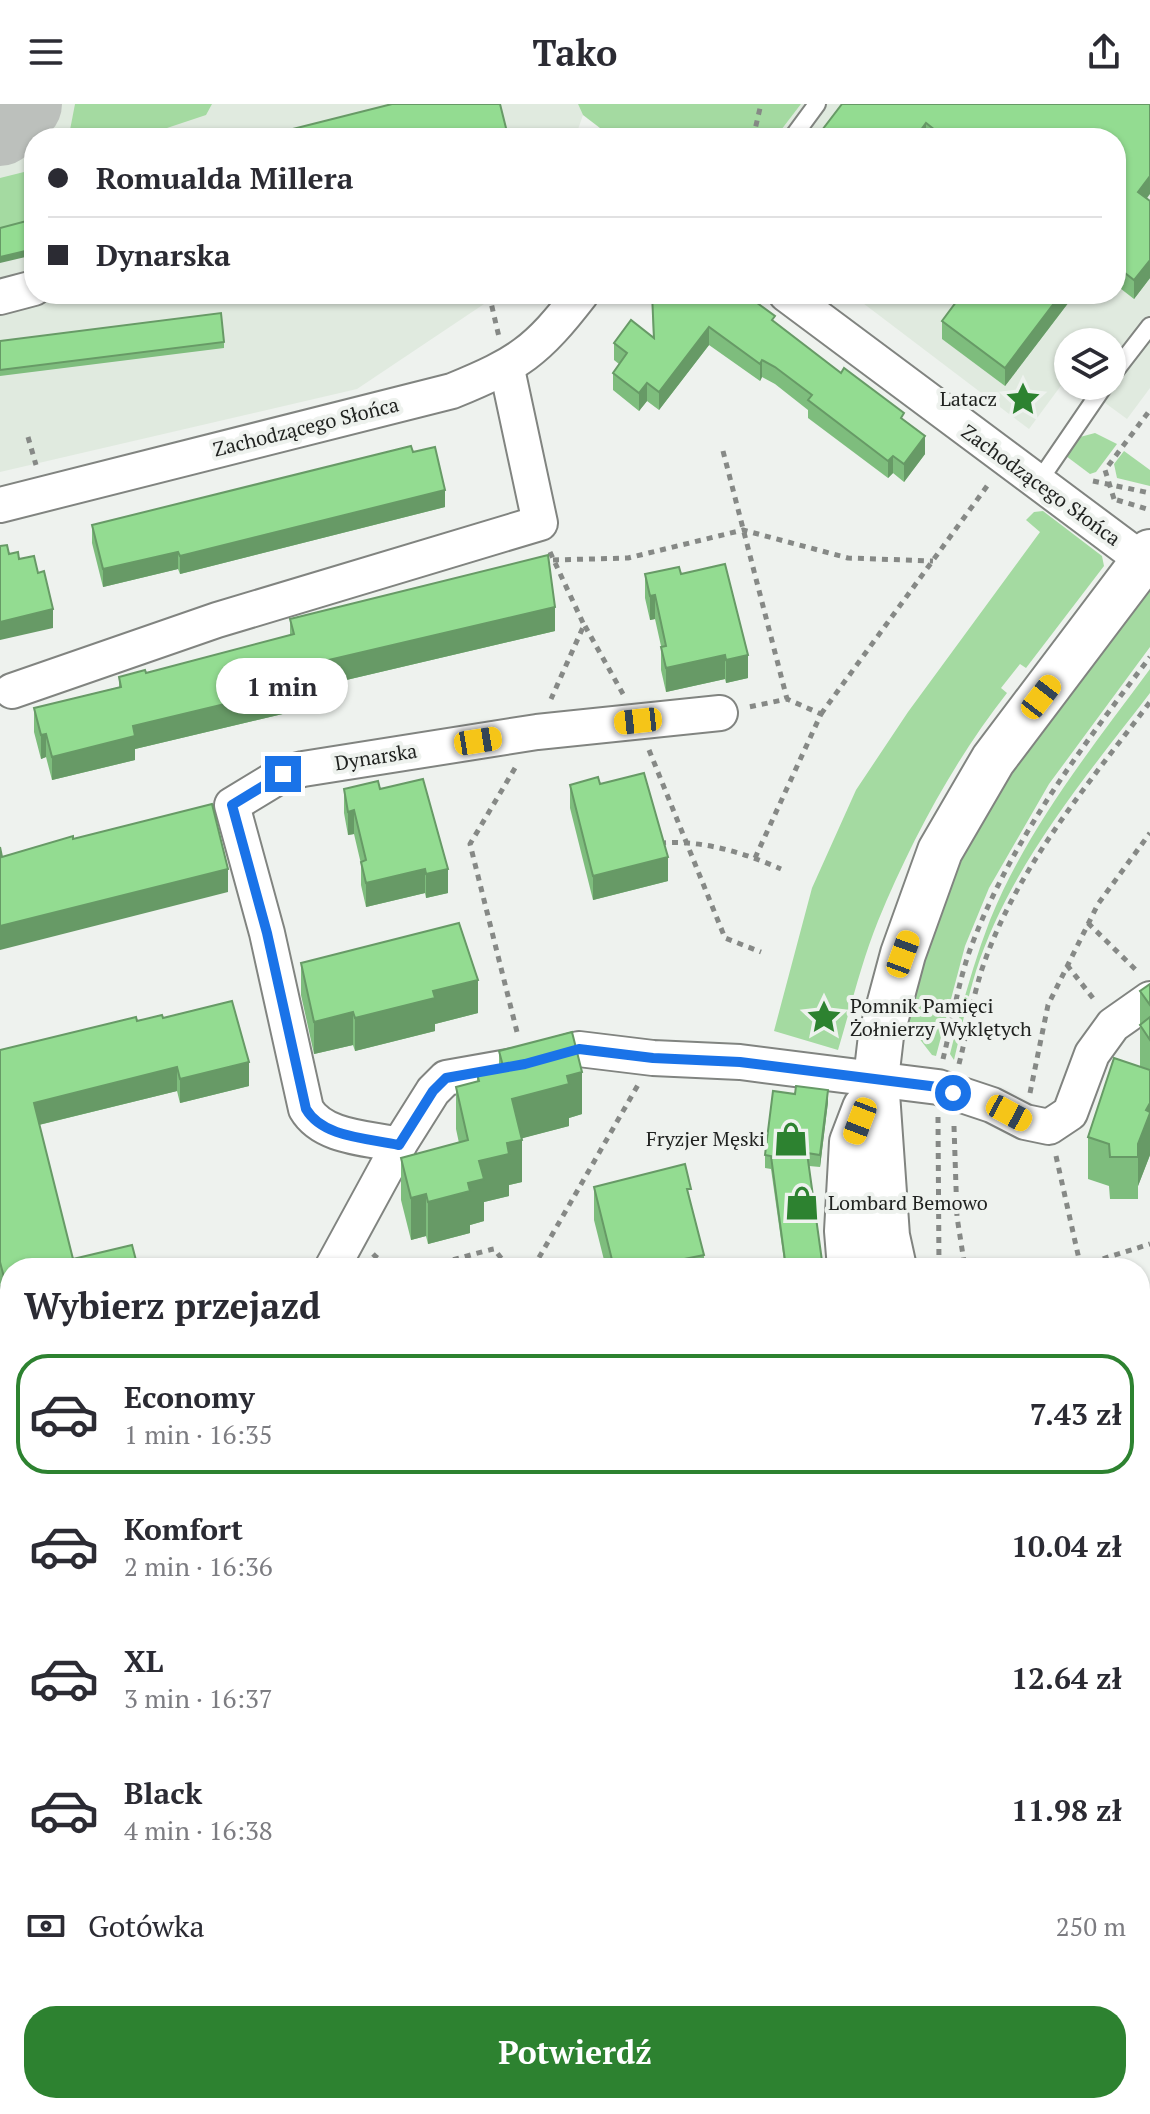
<!DOCTYPE html>
<html lang="pl">
<head>
<meta charset="utf-8">
<style>
  :root { --surface:#fff; --page:#f2f2f3; --text:#2b2b33; --muted:#7c7c81; --line:#e1e1e2; --accent:#2d8230 }
  body { margin:0; font-family:"PT Serif",serif; background:var(--page); color:var(--text); height:100vh; display:flex; flex-direction:column; font-size:30px; white-space:nowrap }
  * { box-sizing:border-box; margin:0 }
  p { font-size:26px; color:var(--muted) }
  .icon { flex:none; width:44px; height:44px; fill:none; stroke:currentColor; stroke-width:2; stroke-linecap:round; stroke-linejoin:round }
  .map { position:relative; flex:1; overflow:hidden }
  .side { position:absolute; left:0px; top:1154px; width:1150px; height:856px; display:flex; flex-direction:column; background:var(--surface); border-radius:32px 32px 0 0; box-shadow:0 2px 6px #0004 }
  .side>* { flex:none }
  .hud { position:absolute; left:24px; top:24px; width:1102px; height:176px; border-radius:32px; box-shadow:0 2px 6px #0004; display:grid; align-content:center; height:176px; padding:0 24px; background:var(--surface) }
  .fabs { position:absolute; left:1054px; top:224px; display:grid; gap:16px }
  .fabs a { display:grid; place-items:center; width:72px; height:72px; border-radius:50%; background:var(--surface); box-shadow:0 2px 6px #0004; font-size:40px }
  .end { position:absolute; width:36px; height:36px; margin:-18px; border:10px solid #1a73e8; background:#fff; box-shadow:0 0 0 4px #fff }
  .from { border-radius:50% }
  .bubble { position:absolute; height:56px; border-radius:28px; background:var(--surface); box-shadow:0 2px 6px #0004; font-size:26px; font-weight:600; line-height:56px; text-align:center }
  .car { position:absolute; width:24px; height:48px; margin:-24px -12px; border-radius:10px; box-shadow:0 0 6px 2px #0007; background:linear-gradient(#f5c518 24%,#345 0 40%,#f5c518 0 76%,#345 0 86%,#f5c518 0) }
  .hud b { display:flex; align-items:center; gap:28px; height:76px; font-size:30px }
  .hud b+b { border-top:2px solid var(--line) }
  .hud i { width:20px; height:20px; background:var(--text) }
  ul { padding:0; list-style:none }
  li { display:flex; align-items:center; gap:24px; height:120px; margin:0 16px 12px; padding:0 8px; border:4px solid transparent; border-radius:32px }
  li div { flex:1 }
  li b { display:block; font-size:30px }
  li em { font-style:normal; font-weight:600 }
  li.on { border-color:var(--accent) }
  li>.icon { width:72px; height:72px; stroke-width:1.5 }
  h2 { padding:0 24px; font-size:36px; line-height:96px }
  .pay { display:flex; align-items:center; gap:20px; height:88px; padding:0 24px; font-size:30px }
  .pay p { margin-inline-start:auto }
  .action { display:flex; gap:16px; margin-top:auto; padding:16px 24px }
  .action a { flex:1; height:92px; border-radius:32px; background:var(--accent); color:#fff; font-size:32px; font-weight:600; line-height:92px; text-align:center }
  header { display:flex; justify-content:space-between; align-items:center; height:104px; padding:0 24px; background:var(--surface); font-size:36px; font-weight:600 }
  .map>svg:first-child { display:block }
</style>
</head>
<body>
<header><svg class="icon" aria-label="menu" viewBox="0 0 24 24"><path d="M4 6h16M4 12h16M4 18h16"/></svg>Tako<svg class="icon" aria-label="share" viewBox="0 0 24 24"><path d="M12 15V3M7 8l5-5 5 5M5 13v7h14v-7"/></svg></header>
<div class="map">
<svg width="1150" height="2010" viewBox="0 0 1150 2010">
  <rect width="100%" height="100%" fill="#eef2ee"/>
  <!-- built -->
  <g fill="#e0eadf">
    <path d="M0 0H578L583 11 575 34H34V190H499L357 285 0 368Z"/>
    <path d="M801 0H1150V284L1127 315 1082 282H1112V238H1068V272L1029 325 851 190H1116V34H775Z"/>
    <path d="M10 1979V2000H63L22 2010H0V1982Z"/>
    <path d="M162 2000H612L575 2010H122Z"/>
  </g>
  <!-- green -->
  <g fill="#a4daa1">
    <path d="M75 0H212L206 11 137 34H62L70 26Z"/>
    <path d="M578 0H801L775 34H613L583 11Z"/>
    <path d="M34 61V116L0 124V74L28 67Z"/>
    <path d="M1095 329 1117 340 1096 368 1090 370 1066 352 1080 333Z"/>
    <path d="M1124 347 1150 366V382L1117 374 1114 360Z"/>
    <path d="M1043 407 1102 452 1104 462 1026 564 1020 560 1001 584 1007 589C953 658 911 737 878 817 861 859 851 903 838 946L774 927 812 784 856 686 908 608 1040 428 1026 416 1034 408Z"/>
    <path d="M1150 475V543L1049 680 989 784 965 842 936 952 932 951 915 929 906 927C923 848 950 769 990 699 1036 620 1096 548 1150 475Z"/>
    <path d="M1150 565V589C1084 675 1010 762 976 867 967 896 961 927 954 956L950 950C961 905 973 860 990 816 1028 723 1091 645 1150 565Z"/>
    <path d="M1140 1339 1143 1349 1149 1348 1150 1376 1140 1370Z"/>
    <path d="M1140 1376 1150 1382V1407L1141 1409Z"/>
    <path d="M1150 1430V1519L1140 1521V1457L1146 1431Z"/>
    <path d="M1140 1778 1150 1829 1140 1832Z"/>
    <path d="M1140 1963 1150 2010H1131L1128 2000H1140Z"/>
    <path d="M876 2000 934 2004 977 2000 980 2009 844 2010Z"/>
  </g>
  <g fill="none" stroke-linecap="round" stroke-linejoin="round">
    <!-- taxiway -->
    <path stroke="#bcc0bc" stroke-width="78" d="M0 23 23 0"/>
    <!-- lane casing -->
    <g stroke="#818480" stroke-width="20">
      <g id="lane">
        <path d="M792 34 817 0"/>
        <path d="M1112 271 1150 222"/>
        <path d="M1037 380 1104 282"/>
        <path d="M1142 1584 1150 1582"/>
        <path d="M0 1779 10 1776"/>
        <path d="M0 1861 10 1859"/>
      </g>
    </g>
    <!-- street casing -->
    <g stroke="#818480" stroke-width="38">
      <g id="street">
        <path d="M786 190 1144 457"/>
        <path d="M0 193 34 184"/>
        <path d="M0 401 452 287C520 259 536 248 581 190"/>
        <path d="M12 587 217 516 540 419 507 265"/>
        <path d="M399 1041C368 1034 323 1034 306 1005L267 829 232 701 283 670 303 665 537 628 720 609"/>
        <path d="M332 1164 399 1041 433 987 446 974 525 960 579 945 653 954 740 958 938 983 992 1001 1025 1018 1049 1023 1070 1009 1092 950 1113 921 1150 895"/>
        <path d="M740 2010 755 2000"/>
      </g>
    </g>
    <!-- secondary casing -->
    <g stroke="#818480" stroke-width="48">
      <g id="secondary">
        <path d="M850 1164 847 1127 852 1038 865 1004"/>
        <path d="M894 1164 887 1132 876 975 881 932 903 850 940 747 993 656 1150 448"/>
        <path d="M1140 1655 1150 1653"/>
        <path d="M0 1929 10 1926"/>
        <path d="M1052 2000 1055 2010"/>
        <path d="M1110 2000 1112 2010"/>
      </g>
    </g>
    <!-- path -->
    <g stroke="#868986" stroke-width="5" stroke-dasharray="6 6" stroke-linecap="butt">
      <path d="M753 34 761 0"/>
      <path d="M489 190 499 233"/>
      <path d="M28 333 36 361"/>
      <path d="M723 347 787 595 749 603"/>
      <path d="M1093 377 1150 389"/>
      <path d="M1114 395 1105 366 1150 306"/>
      <path d="M1117 396 1150 406"/>
      <path d="M550 448 584 521 551 595"/>
      <path d="M553 456 628 454 743 426 848 454 933 457"/>
      <path d="M585 522 623 590"/>
      <path d="M821 610 990 378"/>
      <path d="M649 646 725 834 761 848"/>
      <path d="M515 664 470 740 518 932"/>
      <path d="M660 739C703 736 742 748 781 765"/>
      <path d="M755 754 821 610 787 595"/>
      <path d="M1088 819 1139 869"/>
      <path d="M1067 861 1096 898"/>
      <path d="M943 955C952 919 958 878 971 843 1012 735 1081 644 1150 553"/>
      <path d="M959 960C967 929 972 896 982 865 1016 764 1087 682 1150 598"/>
      <path d="M1030 989 1048 901 1098 800 1150 729"/>
      <path d="M938 1013 939 1164"/>
      <path d="M954 1022 957 1113 965 1164"/>
      <path d="M1056 1052 1081 1164"/>
      <path d="M373 1150C400 1178 460 1152 494 1145L509 1164"/>
      <path d="M1080 1162 1150 1140"/>
      <path d="M533 1164 638 981"/>
      <path d="M1140 1267 1150 1252"/>
      <path d="M1140 1373 1150 1379"/>
      <path d="M1140 1429V1437"/>
      <path d="M1140 1526 1150 1524"/>
      <path d="M1141 1688 1150 1717"/>
      <path d="M1140 1752 1150 1749"/>
      <path d="M0 1825 10 1822"/>
      <path d="M1140 1886 1150 1891"/>
      <path d="M1140 1888 1150 1929"/>
      <path d="M1140 1937 1150 1978"/>
      <path d="M0 1975 10 1972"/>
      <path d="M1010 2000 1013 2010"/>
    </g>
    <!-- lane -->
    <use href="#lane" stroke="#fff" stroke-width="16"/>
    <!-- street -->
    <use href="#street" stroke="#fff" stroke-width="34"/>
    <!-- secondary -->
    <use href="#secondary" stroke="#fff" stroke-width="44"/>
    <!-- tram -->
    <g stroke="#8a8d8a" stroke-width="2">
      <path d="M1140 1714 1150 1711"/>
      <path d="M1140 1730 1150 1728"/>
      <path d="M0 1991 10 1989"/>
      <path d="M0 2009 38 2000"/>
    </g>
  </g>
  <!-- wall -->
  <g fill="#7ebd7d">
    <path d="M842 0H1150L1147 95 1150 97V174L1134 195 1116 181V34H816Z"/>
    <path d="M652 190 775 219 904 316 925 350 904 378 893 369 888 374 808 314V306L775 280 762 273 760 277 709 241 659 306 647 297 639 307 613 286V269L619 260 614 256V239L653 233Z"/>
    <path d="M1075 190 1005 282 942 235V217Z"/>
    <path d="M0 237 224 238V244L0 272Z"/>
    <path d="M413 348 445 403 180 470 178 465 103 483 92 439V421Z"/>
    <path d="M645 470H681L748 574 726 579 725 575 666 588 661 566V542L655 515 650 516 645 494Z"/>
    <path d="M290 515 555 527 308 585V604L135 645V656L52 676 46 653 41 655 34 628V604L119 583V573L146 569 290 531Z"/>
    <path d="M600 680 668 777 593 796 570 704V681Z"/>
    <path d="M344 685H380L448 789 426 794 425 789 366 803 361 781V760L354 730 348 731 344 709Z"/>
    <path d="M301 859 478 909 435 920V927L355 947 353 941 314 950 301 891Z"/>
    <path d="M1150 880V1051L1138 1082V1095H1110L1109 1082 1088 1075V1033L1140 962V887Z"/>
    <path d="M163 914 249 982 180 999 177 987 39 1021 73 1155 138 1164H10V1265L0 1267V946L137 917Z"/>
    <path d="M499 947 582 1010 569 1014V1022L522 1034V1078L509 1081V1092L484 1098V1117L470 1121V1129L428 1140 426 1132 411 1136 401 1096V1054L459 1039 456 1025V983L477 978V970L499 963Z"/>
    <path d="M828 998 820 1063 809 1062 823 1164H785L771 1065 765 1064V1051Z"/>
    <path d="M594 1083 691 1100 704 1151V1164H606L594 1116Z"/>
    <path d="M1150 1281V1351L1149 1348 1142 1349 1140 1339V1282Z"/>
    <path d="M10 1451V1599L0 1601V1470H1V1454Z"/>
  </g>
  <!-- shaded-wall -->
  <g fill="#679a66">
    <path d="M926 19V34H915Z"/>
    <path d="M507 28 506 34H481Z"/>
    <path d="M1150 72V90L1138 106V88Z"/>
    <path d="M34 145V151L0 159V153Z"/>
    <path d="M1150 156V174L1134 195V176Z"/>
    <path d="M233 190H258L218 200V194Z"/>
    <path d="M1061 190H1075L1005 282V264Z"/>
    <path d="M709 223V241L659 306V288Z"/>
    <path d="M762 256V273L760 277V260Z"/>
    <path d="M647 279V297L639 307V289Z"/>
    <path d="M925 332V350L904 378V360Z"/>
    <path d="M893 352V369L888 374V357Z"/>
    <path d="M445 386V403L180 470V452Z"/>
    <path d="M178 448V465L103 483V465Z"/>
    <path d="M655 491V515L650 516V492Z"/>
    <path d="M555 503V527L308 585V604L135 645V656L52 676V653L133 622 303 562Z"/>
    <path d="M53 505V524L0 536V518Z"/>
    <path d="M725 551V575L666 588V564Z"/>
    <path d="M748 551V574L726 579V556Z"/>
    <path d="M46 630V653L41 655V631Z"/>
    <path d="M354 706V730L348 731V708Z"/>
    <path d="M668 753V777L593 796V772Z"/>
    <path d="M228 765V788L0 846V822Z"/>
    <path d="M425 765V789L366 803V779Z"/>
    <path d="M448 765V789L426 794V770Z"/>
    <path d="M478 876V909L435 920V927L355 947V914L433 887Z"/>
    <path d="M353 908V941L314 950V918Z"/>
    <path d="M249 958V982L180 999V975Z"/>
    <path d="M177 963V987L34 1022V999Z"/>
    <path d="M582 968V1010L569 1014V1022L512 1037V995L567 972Z"/>
    <path d="M828 986V998L820 1063V1051Z"/>
    <path d="M1150 999V1051L1138 1082V1095V1040L1146 1006Z"/>
    <path d="M522 1036V1078L509 1081V1092L484 1098V1117L470 1121V1129L428 1140V1098L468 1079 479 1057 507 1039Z"/>
    <path d="M426 1090V1132L411 1136V1094Z"/>
    <path d="M10 1241V1265L0 1267V1243Z"/>
    <path d="M9 1547H10V1599L0 1601V1559Z"/>
  </g>
  <!-- building -->
  <g fill="#93dc91" stroke="#679a66" stroke-width="2">
    <path d="M392 0H500L507 28 481 34H257Z"/>
    <path d="M842 0H1150V72L1138 88 1150 97V156L1134 176 1116 162V34H945L926 19 915 34H816Z"/>
    <path d="M34 115V145L0 153V124Z"/>
    <path d="M217 190H233L218 194Z"/>
    <path d="M652 190H745L775 212 772 216 841 269 844 264 904 309 901 314 925 332 904 360 893 352 888 357 808 296 812 291 775 263 762 256 760 260 709 223 659 288 647 279 639 289 613 269 627 249 614 239 631 216 654 234Z"/>
    <path d="M962 190H1061L1005 264 942 217Z"/>
    <path d="M221 209 224 238 0 266V237Z"/>
    <path d="M411 342 413 348 435 343 445 386 180 452 178 448 103 465 92 421Z"/>
    <path d="M7 441 9 450 18 448 19 455 34 452 38 469 44 467 53 505 0 518V442Z"/>
    <path d="M548 451 555 503 303 562 308 580 133 622 135 632 52 653 46 630 41 631 34 604 121 583 119 573 145 566 146 569 294 530 290 515Z"/>
    <path d="M725 460 748 551 726 556 725 551 666 564 661 543 666 542 655 491 650 492 645 470 679 463 681 470Z"/>
    <path d="M644 669 668 753 593 772 570 681 598 673 600 680Z"/>
    <path d="M423 675 448 765 426 770 425 765 366 779 361 758 366 756 354 706 348 708 344 685 378 677 380 685Z"/>
    <path d="M212 700 228 765 0 822V743L2 753 73 732V735Z"/>
    <path d="M459 819 478 876 433 887 435 894 355 914 353 908 314 918 301 859Z"/>
    <path d="M1150 880V901L1140 887Z"/>
    <path d="M232 897 249 958 180 975 177 963 34 999 73 1155 132 1141 138 1164H10V1241L0 1243V1182L6 1181 0 1158V946L136 913 137 917 162 911 163 914Z"/>
    <path d="M1150 913V936L1140 921Z"/>
    <path d="M572 928 582 968 567 972 569 980 512 995 522 1036 507 1039 509 1050 479 1057 484 1075 468 1079 470 1087 428 1098 426 1090 411 1094 401 1054 468 1036 456 983 479 977 477 970 503 962 499 947Z"/>
    <path d="M1114 954 1150 966V999L1146 1006 1150 1008V1009L1138 1040V1053H1110L1109 1040 1088 1033Z"/>
    <path d="M796 982 828 986 820 1051 807 1049 823 1164H786L771 1052 765 1051 773 987 795 990Z"/>
    <path d="M685 1060 691 1085H687L704 1151 640 1164H614L594 1083Z"/>
    <path d="M1150 1281V1309L1149 1306 1142 1307 1140 1297V1282Z"/>
    <path d="M10 1451V1547H9L10 1557 0 1559V1470L5 1469 1 1454Z"/>
  </g>
  <g fill="none" stroke-linecap="round" stroke-linejoin="round">
    <!-- route -->
    <path stroke="#1a73e8" stroke-width="10" d="M283 670 232 701 267 829 306 1005C323 1034 368 1034 399 1041L433 987 446 974 525 960 579 945 653 954 740 958 938 983 953 989"/>
  </g>
  <!-- icons -->
  <defs>
    <g id="sight-bare" transform="scale(2.76)"><path d="M0-6L1.8-2.2L6-1.7L2.9 1.2L3.7 5.4L0 3.3L-3.7 5.4L-2.9 1.2L-6-1.7L-1.8-2.2Z" fill="#2d8230" stroke="#eef2ee" stroke-width="2.5" paint-order="stroke"/></g>
    <g id="shop-bare" transform="scale(2.76)"><path d="M-5-2.5h2.3a2.7 3.5 0 0 1 5.4 0H5L5.5 6h-11ZM-1.5-2.5h3a1.5 2.3 0 0 0-3 0Z" fill="#2d8230" stroke="#eef2ee" stroke-width="2.5" paint-order="stroke"/></g>
  </defs>
  <g fill-rule="evenodd">
    <use href="#sight-bare" x="1023" y="295"/>
    <use href="#sight-bare" x="824" y="913"/>
    <use href="#shop-bare" x="791" y="1035"/>
    <use href="#shop-bare" x="802" y="1099"/>
  </g>
  <g text-anchor="middle" stroke-width="8" stroke-linejoin="round" paint-order="stroke">
    <!-- poi labels -->
    <g font-size="20" fill="#1f211f" stroke="#eef2ee" text-anchor="end">
      <text x="997" y="302">Latacz</text>
      <text x="850" y="909" text-anchor="start">Pomnik Pamięci<tspan x="850" dy="23">Żołnierzy Wyklętych</tspan></text>
      <text x="765" y="1042">Fryzjer Męski</text>
      <text x="828" y="1106" text-anchor="start">Lombard Bemowo</text>
    </g>
    <!-- street labels -->
    <g font-size="20" fill="#1f211f" stroke="#eef2ee">
      <text transform="translate(306 323) rotate(-14)" y="7">Zachodzącego Słońca</text>
      <text transform="translate(1041 381) rotate(36)" y="7">Zachodzącego Słońca</text>
      <text transform="translate(376 653) rotate(-9)" y="7">Dynarska</text>
    </g>
  </g>
</svg>
<div class="fabs">
<a><svg class="icon" aria-label="layers" viewBox="0 0 24 24"><path d="M12 4l9 5-9 5-9-5zM3 14l9 5 9-5"/></svg></a>
</div>
<i class="end from" style="left:953px;top:989px"></i>
<i class="end" style="left:283px;top:670px"></i>
<div class="bubble" style="left:216px;top:554px;width:132px">1 min</div>
<i class="car" style="left:1041px;top:593px;rotate:38deg"></i>
<i class="car" style="left:638px;top:617px;rotate:264deg"></i>
<i class="car" style="left:478px;top:637px;rotate:81deg"></i>
<i class="car" style="left:903px;top:850px;rotate:20deg"></i>
<i class="car" style="left:1009px;top:1009px;rotate:118deg"></i>
<i class="car" style="left:860px;top:1017px;rotate:201deg"></i>
<div class="hud">
<b><i class="from"></i>Romualda Millera</b>
<b><i></i>Dynarska</b>
</div>
<section class="side">
<h2>Wybierz przejazd</h2>
<ul>
<li class="on"><svg class="icon" aria-label="car" viewBox="0 0 24 24"><path d="M5 17H2v-5l4-1 3-4h7l3 4 3 1v5h-3M9 17h6M6 11h13"/><circle cx="7" cy="17" r="2"/><circle cx="17" cy="17" r="2"/></svg><div><b>Economy</b><p>1 min · 16:35</p></div><em>7.43 zł</em></li>
<li><svg class="icon" aria-label="car" viewBox="0 0 24 24"><path d="M5 17H2v-5l4-1 3-4h7l3 4 3 1v5h-3M9 17h6M6 11h13"/><circle cx="7" cy="17" r="2"/><circle cx="17" cy="17" r="2"/></svg><div><b>Komfort</b><p>2 min · 16:36</p></div><em>10.04 zł</em></li>
<li><svg class="icon" aria-label="car" viewBox="0 0 24 24"><path d="M5 17H2v-5l4-1 3-4h7l3 4 3 1v5h-3M9 17h6M6 11h13"/><circle cx="7" cy="17" r="2"/><circle cx="17" cy="17" r="2"/></svg><div><b>XL</b><p>3 min · 16:37</p></div><em>12.64 zł</em></li>
<li><svg class="icon" aria-label="car" viewBox="0 0 24 24"><path d="M5 17H2v-5l4-1 3-4h7l3 4 3 1v5h-3M9 17h6M6 11h13"/><circle cx="7" cy="17" r="2"/><circle cx="17" cy="17" r="2"/></svg><div><b>Black</b><p>4 min · 16:38</p></div><em>11.98 zł</em></li>
</ul>
<div class="pay"><svg class="icon" aria-label="cash" viewBox="0 0 24 24"><path d="M3 7h18v10H3z"/><circle cx="12" cy="12" r="2"/></svg>Gotówka<p>250 m</p></div>
<div class="action"><a>Potwierdź</a></div>
</section>
</div>
</body>
</html>
